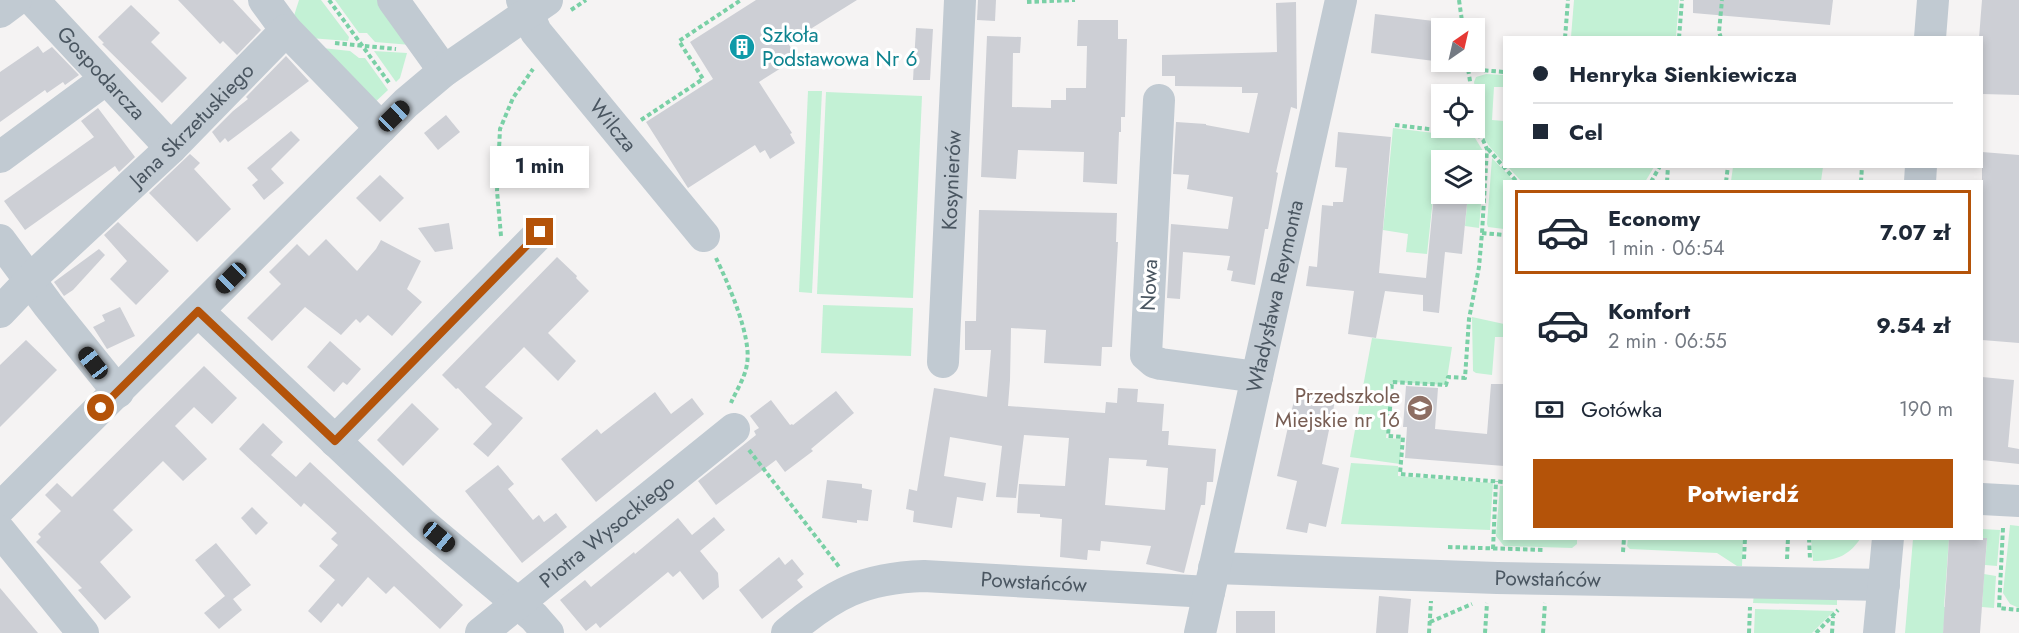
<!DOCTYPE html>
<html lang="pl">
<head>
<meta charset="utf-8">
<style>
  :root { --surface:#fff; --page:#f2f2f3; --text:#1f2937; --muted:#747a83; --line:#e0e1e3; --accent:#b45309 }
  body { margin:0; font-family:Jost,sans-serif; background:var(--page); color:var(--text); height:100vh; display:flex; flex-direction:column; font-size:22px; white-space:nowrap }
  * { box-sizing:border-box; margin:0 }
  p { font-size:20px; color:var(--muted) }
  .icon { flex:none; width:33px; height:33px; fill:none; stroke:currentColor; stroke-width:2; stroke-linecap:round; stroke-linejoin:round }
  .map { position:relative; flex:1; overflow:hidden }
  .side { position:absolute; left:1503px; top:180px; width:480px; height:360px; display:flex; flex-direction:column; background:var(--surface); border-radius:0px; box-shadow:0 3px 9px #0003 }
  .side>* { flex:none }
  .banner { position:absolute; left:1503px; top:36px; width:480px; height:132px; border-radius:0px; box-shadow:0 3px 9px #0003; display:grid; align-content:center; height:132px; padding:0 30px; background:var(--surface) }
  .needle { width:39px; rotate:34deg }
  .buttons { position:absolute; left:1431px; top:18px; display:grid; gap:12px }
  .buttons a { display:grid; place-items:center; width:54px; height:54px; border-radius:0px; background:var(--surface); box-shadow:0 3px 9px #0003; font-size:30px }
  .end { position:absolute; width:27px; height:27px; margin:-14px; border:8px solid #b45309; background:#fff; box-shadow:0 0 0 3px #fff }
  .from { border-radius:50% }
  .bubble { position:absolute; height:42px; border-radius:0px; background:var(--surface); box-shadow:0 3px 9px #0003; font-size:20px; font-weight:700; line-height:42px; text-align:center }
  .car { position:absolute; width:18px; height:36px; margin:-18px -9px; border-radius:8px; box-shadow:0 0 4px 2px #0007; background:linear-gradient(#222 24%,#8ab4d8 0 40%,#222 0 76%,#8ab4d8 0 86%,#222 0) }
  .banner b { display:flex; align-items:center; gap:21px; height:57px; font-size:22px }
  .banner b+b { border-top:2px solid var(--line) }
  .banner i { width:15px; height:15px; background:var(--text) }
  ul { padding:10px 0 0; list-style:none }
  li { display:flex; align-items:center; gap:18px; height:84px; margin:0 12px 9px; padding:0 18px; border:3px solid transparent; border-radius:0px }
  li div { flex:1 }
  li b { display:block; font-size:22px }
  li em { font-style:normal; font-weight:700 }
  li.on { border-color:var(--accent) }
  li>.icon { width:54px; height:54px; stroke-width:1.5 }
  .pay { display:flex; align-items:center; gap:15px; height:66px; padding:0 30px; font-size:22px }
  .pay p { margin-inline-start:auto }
  .action { display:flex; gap:12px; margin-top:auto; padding:12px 30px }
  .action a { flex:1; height:69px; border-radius:0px; background:var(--accent); color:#fff; font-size:24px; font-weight:700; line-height:69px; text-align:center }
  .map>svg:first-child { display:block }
</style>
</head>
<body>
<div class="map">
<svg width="2019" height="633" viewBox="0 0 2019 633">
  <rect width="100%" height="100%" fill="#f5f3f3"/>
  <!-- green -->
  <g fill="#c3f1d5">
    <path d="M299 0H321L349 37 348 41 310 38 292 22Z"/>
    <path d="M335 0H379L411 45 375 42 367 33H359Z"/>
    <path d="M1574 0H1679L1676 37H1571Z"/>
    <path d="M313 47 350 51 359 58H365L388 90 372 105Z"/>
    <path d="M374 51 407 53 400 78 396 82Z"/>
    <path d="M1486 74 1504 75V87H1494L1492 120 1504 121V163L1489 146 1481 133 1474 82 1476 77Z"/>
    <path d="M808 91H822L812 293 799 292Z"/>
    <path d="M826 92 922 96 913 298 817 294Z"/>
    <path d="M1393 128 1475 138 1483 151 1482 185 1475 184 1474 160H1442L1441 163 1437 162 1427 254 1406 252 1408 234 1383 230Z"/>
    <path d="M1492 158 1514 181 1504 182V229L1488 227 1487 224Z"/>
    <path d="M1508 167H1654L1645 182 1521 181Z"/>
    <path d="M1733 167H1823L1821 181H1731Z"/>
    <path d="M1475 192 1482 193 1479 228 1465 226 1468 194Z"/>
    <path d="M823 305 913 308 911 356 821 353Z"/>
    <path d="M1472 317 1504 324V337H1495L1492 375 1476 373 1473 371Z"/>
    <path d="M1372 338 1452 347 1446 385 1392 382 1386 438 1401 439 1400 464 1350 457Z"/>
    <path d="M1351 463 1398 466V476L1493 483 1490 530 1341 524Z"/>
    <path d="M1500 486H1504V538L1577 539V544L1572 548 1504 546 1496 536Z"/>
    <path d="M2010 525 2019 526V608L2010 604 2003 593Z"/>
    <path d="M1982 529 2000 530 1997 566 1985 565 1987 539 1982 538Z"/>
    <path d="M1628 539H1743L1742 566H1737L1717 553 1630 549 1627 546Z"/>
    <path d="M1811 539V538L1860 539C1848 557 1834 561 1813 561Z"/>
    <path d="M1913 539H1949L1944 607H1948L1947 624H1944L1943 633H1905Z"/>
    <path d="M1984 574 1996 576 1994 608 1982 607Z"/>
    <path d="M1754 594 1837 596V605L1753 603Z"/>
    <path d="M1755 609 1834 611 1812 633H1754Z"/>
  </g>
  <!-- building -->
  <g fill="#cdcfd5" fill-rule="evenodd">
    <path d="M178 0H233L261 30 237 55 223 41 220 44Z"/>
    <path d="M756 0H857L788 43 797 58 759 82 792 133 790 134 795 143 770 159 765 150 760 153 755 145 688 188 646 122 713 79 690 42Z"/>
    <path d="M978 0H996L995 21 977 20Z"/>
    <path d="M1693 0H1833L1830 25 1693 13Z"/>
    <path d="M1982 0H2019V95L1982 94V38H1979Z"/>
    <path d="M1296 2 1297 109 1291 107 1276 172 1278 173 1268 229H1265L1255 285 1231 281 1233 271 1227 270 1230 256 1183 252 1180 299 1167 298 1171 224 1228 229 1233 197 1187 189 1189 175 1173 174 1176 122 1206 124V125L1249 133 1258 93H1242V87L1175 86V76H1162V55L1277 52 1276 3Z"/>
    <path d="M131 5 160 33 151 42 187 78 162 103 102 44 104 43 98 37Z"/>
    <path d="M1375 14 1442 22V62L1371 53Z"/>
    <path d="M1078 20H1118V39H1127L1125 117H1121V132H1119L1117 184 1083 182 1084 152 1018 150 1016 179 981 177 987 36 1021 37 1020 53H1013L1012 107 1051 108V100H1066V88H1086L1087 46H1077Z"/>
    <path d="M916 28 933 29 930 80H913Z"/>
    <path d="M38 46 43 53 52 47 79 75 65 85 63 82 47 93 45 90 0 122V72Z"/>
    <path d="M286 56 309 81 228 142 225 138 220 143 212 132 233 111 248 99 246 97Z"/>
    <path d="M98 108 135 157 119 172 115 166 25 230 4 201 94 137 81 121Z"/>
    <path d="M446 115 460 132 438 150 424 133Z"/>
    <path d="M291 131 300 140 271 169 284 183 264 200 252 185 258 180 247 168Z"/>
    <path d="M1338 132 1391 137 1379 273 1426 278 1434 194H1468L1462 254 1445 252 1439 313 1423 311V295L1385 291 1376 338 1348 334 1354 291 1306 286 1309 266 1317 267 1322 205 1333 206V202H1343L1347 168 1335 167Z"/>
    <path d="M1982 152 2019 155V343L1982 340Z"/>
    <path d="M190 154 200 163 194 169 231 209 197 242 149 193Z"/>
    <path d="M380 175 404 198 380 222 356 198Z"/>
    <path d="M979 210 1117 213 1116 242H1118L1112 347H1102L1101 366 1044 363 1046 330 1011 328 1010 380 1008 406 1105 413 1106 402 1117 403 1118 388 1138 389 1137 402 1164 404 1162 431H1169L1168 445 1216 449 1213 482H1207L1205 505H1201L1184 573 1146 564 1151 546 1101 541 1100 551 1088 550 1087 560 1060 557 1062 519 1040 517V514L1017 513 1019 484 1065 486 1069 438 1024 435 1016 498 996 497 1002 446 950 437 944 476 986 483 983 501 957 497 952 528 913 522 914 511 906 509 909 489 917 491 934 388 987 397 991 350H965V321H976ZM1109 458 1147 460 1146 466 1168 468 1165 510 1105 505Z"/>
    <path d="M118 222 169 271 136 305 110 279 127 261 104 235Z"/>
    <path d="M449 223 453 249 435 252 418 228Z"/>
    <path d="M326 239 357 271 376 249 381 240 421 261 407 289 422 302 392 336 368 315 360 323 356 319 341 335 305 307 272 341 247 318 281 284 269 272 297 244 309 256Z"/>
    <path d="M99 249 105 255 73 290 64 296 54 282Z"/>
    <path d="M557 257 577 276 576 278 589 291 548 333 576 361 558 381 524 347 485 387 523 418 488 457 473 444 492 424 458 388 456 389 442 375Z"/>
    <path d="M120 307 135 336 107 349 93 327 105 321 102 315Z"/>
    <path d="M26 340 57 370 0 427V365Z"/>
    <path d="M330 341 361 369 347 385 343 382 334 392 307 367Z"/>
    <path d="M204 366 237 398 212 424 194 407 175 426 207 459 183 481 163 461 113 510 133 530 100 562 131 597 105 620 78 590 82 588 36 542 41 537 38 534 61 511 45 495 57 483 72 497Z"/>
    <path d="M1982 377 2014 380 2008 447 2019 449V464L1982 460Z"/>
    <path d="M1491 384H1504V466L1405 458 1407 427H1403L1406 386 1438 388 1435 429 1487 434Z"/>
    <path d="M1297 387 1336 396 1322 464 1339 468 1326 527 1309 523 1307 533 1286 529 1297 481 1277 476Z"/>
    <path d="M836 391 854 413 811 449 813 451 785 472 776 460 716 505 698 481 756 435 754 431 759 428 750 416 771 400 790 425 792 424 793 425Z"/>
    <path d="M655 392 671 414 692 398 704 414 596 502 561 459 597 429 601 434Z"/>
    <path d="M412 403 439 429 403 466 377 440Z"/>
    <path d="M263 423 283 442 271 455 296 477 310 462 463 605 440 629 394 586 386 594 368 577 342 607 338 603 321 623 308 611 335 580 319 566 338 545 331 539 337 533 304 503 301 507 239 449Z"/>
    <path d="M498 465 514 484 508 489 533 520 539 515 544 522 556 513 567 527 522 563 465 491Z"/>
    <path d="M827 480 862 484V488L872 490 868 521 857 520V523L822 518Z"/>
    <path d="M252 507 268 523 256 535 241 518Z"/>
    <path d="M714 517 725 530 700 551 718 573 719 587 703 600 680 571 673 577 668 572 600 628 596 623 586 631 560 600 585 580 591 587 634 552 635 554 678 518 692 535Z"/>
    <path d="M1949 538H1987L1980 633H1943Z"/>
    <path d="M216 543 251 585 233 599 242 610 219 629 204 613 225 596 195 560Z"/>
    <path d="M779 557 785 565 792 559 804 574 797 580 803 587 762 619 739 590Z"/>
    <path d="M0 588 38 633H0Z"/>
    <path d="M1379 596 1411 599 1408 633H1376Z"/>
    <rect x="1236" y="611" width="39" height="22"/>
  </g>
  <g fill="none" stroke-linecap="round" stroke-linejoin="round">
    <!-- path -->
    <g stroke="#7ad0a6" stroke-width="4" stroke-dasharray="4.5 3" stroke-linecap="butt">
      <path d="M329 0 390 84"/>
      <path d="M1459 0 1463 28"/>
      <path d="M1027 2 1075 0"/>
      <path d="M571 10 586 0"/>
      <path d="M1565 38 1568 0"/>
      <path d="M1679 38 1682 0"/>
      <path d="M1721 38 1719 32 1722 0"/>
      <path d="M335 43 396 49"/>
      <path d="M1467 62 1472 94"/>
      <path d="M1469 69 1504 72"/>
      <path d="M1474 109 1478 135"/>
      <path d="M641 120 703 79 679 41 741 0"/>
      <path d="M1395 125 1478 135 1483 140 1487 149 1482 233 1479 267 1469 319 1465 378 1448 377 1446 385 1392 382 1388 436 1403 437 1400 474 1504 482"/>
      <path d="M1488 149 1517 182"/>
      <path d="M1651 182 1660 166"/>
      <path d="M1667 182 1668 166"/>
      <path d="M1726 182 1728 166"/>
      <path d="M1861 182 1862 166"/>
      <path d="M1482 233 1504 235"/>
      <path d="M501 236 497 191 500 129 513 98 533 69"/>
      <path d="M716 258C728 283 752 337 747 364 745 378 736 391 731 403"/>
      <path d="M749 450 840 568"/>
      <path d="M2003 528 1999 608 2019 610"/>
      <path d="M1809 538 1810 559"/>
      <path d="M1448 547 1545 550"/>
      <path d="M1493 549 1496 481"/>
      <path d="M1623 552 1624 538"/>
      <path d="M1744 559 1745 538"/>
      <path d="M1787 559 1788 538"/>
      <path d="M1430 622 1472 604"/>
      <path d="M1429 633 1431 601"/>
      <path d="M1485 633 1487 603"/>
      <path d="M1543 633 1545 603"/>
      <path d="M1749 633 1750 607"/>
      <path d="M1816 633 1838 610"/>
      <path d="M1832 633 1833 617"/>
    </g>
    <!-- minor -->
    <g stroke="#c1cad2" stroke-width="32">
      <path id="s1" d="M33 0 171 148"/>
      <path d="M264 0 286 30"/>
      <path d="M393 0 444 71"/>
      <path id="s2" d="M522 0 536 32 704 236"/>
      <path d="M0 12 16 0"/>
      <path d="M1930 38 1933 0"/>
      <path d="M1159 100 1146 355 1154 362 1161 364 1257 377"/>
      <path d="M0 157 106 79"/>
      <path d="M1920 182 1921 166"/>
      <path d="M0 240 48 305 118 392"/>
      <path d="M198 311 423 524 534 617 548 633"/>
      <path id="s3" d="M0 312 39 271 171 148 286 30 381 128"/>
      <path id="s4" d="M943 362 960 0"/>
      <path d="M335 441 540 233"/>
      <path d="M1982 499 2019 501"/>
      <path d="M0 508 406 103 444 71 547 0"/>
      <path d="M0 531 83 633"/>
      <path id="s5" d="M1214 568 1497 578 1884 585"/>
      <path id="s6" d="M481 633 734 429"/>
      <path id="s7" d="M787 633C833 594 863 578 924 576L1209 592"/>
      <path id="s8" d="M1200 633 1341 0"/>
      <path d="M1879 633 1888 538"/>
    </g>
  </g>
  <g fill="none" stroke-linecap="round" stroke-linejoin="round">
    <!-- route -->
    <path stroke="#b45309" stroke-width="8" d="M101 408 198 311 335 441 540 232"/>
  </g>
  <!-- icons -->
  <defs>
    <g id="building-disc" transform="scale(1.35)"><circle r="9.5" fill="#0f9aa8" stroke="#fff"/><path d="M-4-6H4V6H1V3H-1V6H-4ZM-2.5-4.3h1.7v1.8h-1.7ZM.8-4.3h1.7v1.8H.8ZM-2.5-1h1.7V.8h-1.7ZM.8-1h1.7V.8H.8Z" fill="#fff"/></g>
    <g id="school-disc" transform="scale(1.35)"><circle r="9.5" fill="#8d6e63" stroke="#fff"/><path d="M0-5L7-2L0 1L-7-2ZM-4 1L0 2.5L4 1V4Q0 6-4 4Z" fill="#fff"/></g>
  </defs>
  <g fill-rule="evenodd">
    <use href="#building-disc" x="742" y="47"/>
    <use href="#school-disc" x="1420" y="408"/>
  </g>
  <g text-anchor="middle" stroke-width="6" stroke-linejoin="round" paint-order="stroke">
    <!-- culture labels -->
    <g font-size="21" fill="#0d838f" stroke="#fff" text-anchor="start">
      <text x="762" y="42">Szkoła<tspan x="762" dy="24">Podstawowa Nr 6</tspan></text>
    </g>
    <!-- street labels -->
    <g font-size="21" fill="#4a5661" stroke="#fff">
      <text dy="7" stroke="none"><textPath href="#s1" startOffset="100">Gospodarcza</textPath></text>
      <text dy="7" stroke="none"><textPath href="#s3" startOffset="268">Jana Skrzetuskiego</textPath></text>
      <text dy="7" stroke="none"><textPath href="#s2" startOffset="156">Wilcza</textPath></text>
      <text dy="7" stroke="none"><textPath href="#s4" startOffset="182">Kosynierów</textPath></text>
      <text transform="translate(1149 285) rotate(-87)" y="7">Nowa</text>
      <text dy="7" stroke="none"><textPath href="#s8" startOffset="345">Władysława Reymonta</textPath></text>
      <text dy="7" stroke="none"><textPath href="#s6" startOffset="162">Piotra Wysockiego</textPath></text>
      <text dy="7" stroke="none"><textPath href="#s5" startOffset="334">Powstańców</textPath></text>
      <text dy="7" stroke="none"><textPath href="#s7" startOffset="262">Powstańców</textPath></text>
    </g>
    <!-- education labels -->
    <g font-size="21" fill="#785e54" stroke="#fff" text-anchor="end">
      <text x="1400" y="403">Przedszkole<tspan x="1400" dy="24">Miejskie nr 16</tspan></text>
    </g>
  </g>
</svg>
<div class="buttons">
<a><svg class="needle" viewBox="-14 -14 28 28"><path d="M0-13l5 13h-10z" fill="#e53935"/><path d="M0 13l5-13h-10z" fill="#747a83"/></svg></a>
<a><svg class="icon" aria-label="locate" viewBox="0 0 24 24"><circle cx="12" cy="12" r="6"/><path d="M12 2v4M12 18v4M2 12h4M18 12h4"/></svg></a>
<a><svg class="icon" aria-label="layers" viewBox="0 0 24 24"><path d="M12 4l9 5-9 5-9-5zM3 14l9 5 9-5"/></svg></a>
</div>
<i class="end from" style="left:101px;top:408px"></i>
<i class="end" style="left:540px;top:232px"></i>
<div class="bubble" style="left:490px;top:146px;width:99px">1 min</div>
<i class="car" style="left:394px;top:116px;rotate:46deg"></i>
<i class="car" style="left:231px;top:278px;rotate:225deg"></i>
<i class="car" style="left:93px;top:363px;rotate:322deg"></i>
<i class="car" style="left:439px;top:537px;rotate:130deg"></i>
<div class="banner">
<b><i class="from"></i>Henryka Sienkiewicza</b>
<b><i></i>Cel</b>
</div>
<section class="side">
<ul>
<li class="on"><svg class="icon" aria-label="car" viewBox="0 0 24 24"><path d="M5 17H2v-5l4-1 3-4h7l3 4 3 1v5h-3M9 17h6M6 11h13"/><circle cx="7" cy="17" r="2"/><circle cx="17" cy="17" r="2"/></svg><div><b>Economy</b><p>1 min · 06:54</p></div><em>7.07 zł</em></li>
<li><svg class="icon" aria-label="car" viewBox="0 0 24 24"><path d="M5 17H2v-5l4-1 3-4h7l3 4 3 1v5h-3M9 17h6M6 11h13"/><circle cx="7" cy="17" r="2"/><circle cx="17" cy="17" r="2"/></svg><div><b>Komfort</b><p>2 min · 06:55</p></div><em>9.54 zł</em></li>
</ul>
<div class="pay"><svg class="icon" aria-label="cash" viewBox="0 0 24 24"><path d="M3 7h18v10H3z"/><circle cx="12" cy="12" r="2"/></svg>Gotówka<p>190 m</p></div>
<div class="action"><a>Potwierdź</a></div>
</section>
</div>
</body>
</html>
